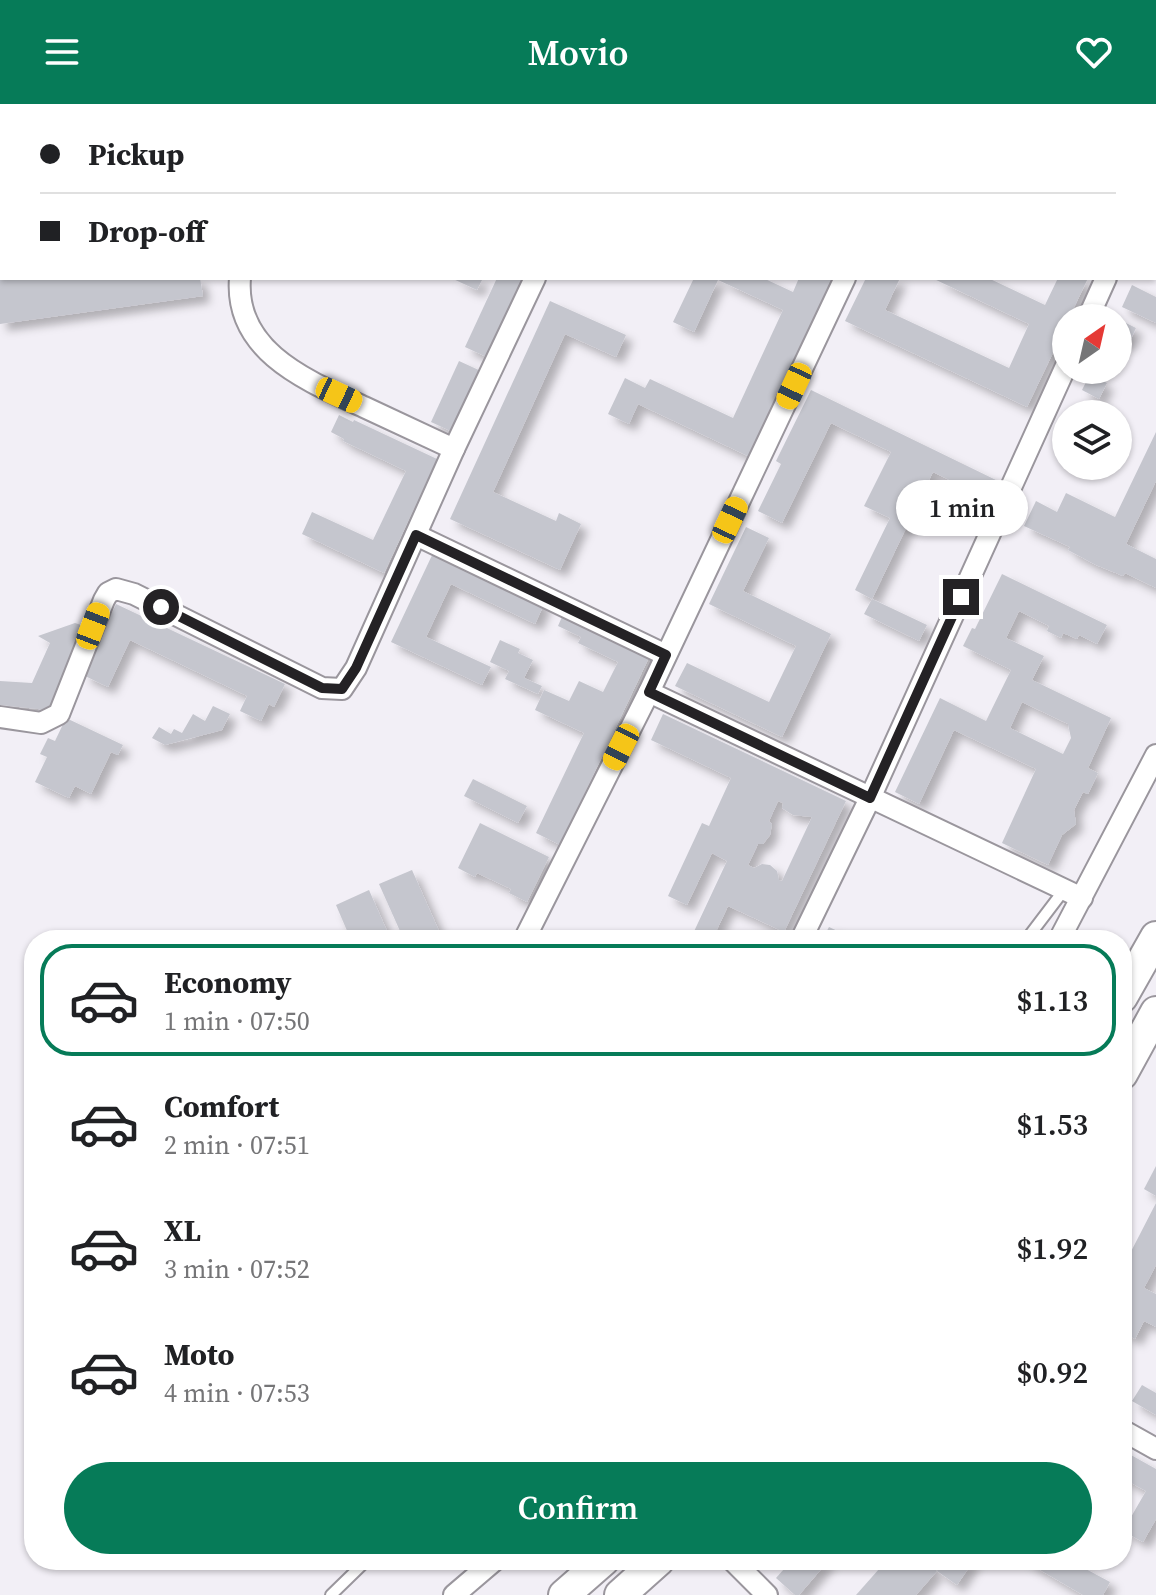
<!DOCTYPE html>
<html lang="en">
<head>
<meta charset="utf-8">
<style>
  :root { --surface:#fff; --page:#f6f6f6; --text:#202124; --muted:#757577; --line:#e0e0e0; --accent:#067b58 }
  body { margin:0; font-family:"Source Serif 4",serif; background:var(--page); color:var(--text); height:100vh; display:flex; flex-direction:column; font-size:30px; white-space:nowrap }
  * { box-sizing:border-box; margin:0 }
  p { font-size:26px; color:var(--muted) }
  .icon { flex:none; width:44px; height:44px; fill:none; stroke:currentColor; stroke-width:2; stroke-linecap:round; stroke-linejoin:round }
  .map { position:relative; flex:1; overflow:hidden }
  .panel { position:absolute; left:24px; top:826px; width:1108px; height:640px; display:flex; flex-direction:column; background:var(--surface); border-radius:32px; box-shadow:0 2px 6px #0004 }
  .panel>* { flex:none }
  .hud { position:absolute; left:0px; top:0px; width:1156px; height:176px; box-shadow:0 2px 6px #0004; display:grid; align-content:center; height:176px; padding:0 40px; background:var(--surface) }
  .needle { width:52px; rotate:34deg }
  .controls { position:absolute; left:1052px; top:200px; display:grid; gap:16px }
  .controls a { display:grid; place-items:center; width:80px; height:80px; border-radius:50%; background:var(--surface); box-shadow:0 2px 6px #0004; font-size:40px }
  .end { position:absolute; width:36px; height:36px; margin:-18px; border:10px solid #242225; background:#fff; box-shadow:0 0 0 4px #fff }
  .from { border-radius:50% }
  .bubble { position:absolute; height:56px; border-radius:28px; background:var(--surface); box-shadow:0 2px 6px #0004; font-size:26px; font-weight:600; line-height:56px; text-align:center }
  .car { position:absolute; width:24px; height:48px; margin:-24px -12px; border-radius:10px; box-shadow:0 0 6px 2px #0007; background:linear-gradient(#f5c518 24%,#345 0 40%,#f5c518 0 76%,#345 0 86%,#f5c518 0) }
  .hud b { display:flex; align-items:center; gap:28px; height:76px; font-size:30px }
  .hud b+b { border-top:2px solid var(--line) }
  .hud i { width:20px; height:20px; background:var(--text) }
  ul { padding:14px 0 0; list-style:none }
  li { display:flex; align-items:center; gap:24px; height:112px; margin:0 16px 12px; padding:0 24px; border:4px solid transparent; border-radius:32px }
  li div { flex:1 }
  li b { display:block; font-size:30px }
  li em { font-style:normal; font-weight:600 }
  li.current { border-color:var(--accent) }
  li>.icon { width:72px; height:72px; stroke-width:1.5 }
  .cta { display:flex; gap:16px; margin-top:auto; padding:16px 40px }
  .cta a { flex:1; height:92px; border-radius:48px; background:var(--accent); color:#fff; font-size:32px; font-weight:600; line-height:92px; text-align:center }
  header { display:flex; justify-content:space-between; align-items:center; height:104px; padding:0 40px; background:var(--accent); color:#fff; font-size:36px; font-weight:600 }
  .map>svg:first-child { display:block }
</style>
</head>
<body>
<header><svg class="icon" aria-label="menu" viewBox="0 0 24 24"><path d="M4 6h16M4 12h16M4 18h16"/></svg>Movio<svg class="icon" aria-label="heart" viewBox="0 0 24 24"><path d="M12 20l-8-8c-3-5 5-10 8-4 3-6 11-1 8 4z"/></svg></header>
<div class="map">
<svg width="1156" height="1491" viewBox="0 0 1156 1491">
  <defs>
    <filter id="shadow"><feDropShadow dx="7" dy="7" stdDeviation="4" flood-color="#0004"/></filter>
  </defs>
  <rect width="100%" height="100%" fill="#f2eff6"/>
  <!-- building -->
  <g fill="#c5c6ce" fill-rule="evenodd" filter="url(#shadow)">
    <path d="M0 174H200L203 192 0 220Z"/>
    <path d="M451 174H483L477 186Z"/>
    <path d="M497 174H528L491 255 465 243Z"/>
    <path d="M694 174H763L793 188 799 174H833L750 353 638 300 629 320 608 310 625 274 645 284 650 275 733 314 783 206 718 176 694 228 673 218Z"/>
    <path d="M866 174H900L885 206 1009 264 1029 220 932 174H988L1045 201 1058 174H1088L1069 214H1066V235L1061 232 1027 303 845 217Z"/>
    <path d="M1132 181 1156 193V219L1122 203Z"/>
    <path d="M550 197 626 231 616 253 565 230 493 388 556 417 559 409 581 420 560 466 450 415Z"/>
    <path d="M1118 215 1136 224 1128 241 1118 236Z"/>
    <path d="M459 257 483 268 455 329 431 318Z"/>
    <path d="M1090 270 1107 279 1099 295 1082 286Z"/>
    <path d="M811 286 998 377 989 395 933 368 872 495 855 486 890 414 864 402 891 348 831 319 782 419 758 407 781 360 776 357Z"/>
    <path d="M339 311 353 318 354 316 437 355 384 469 302 430 312 408 373 436 406 367 343 337 344 335 331 328Z"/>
    <path d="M1156 328V377L1126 440 1156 455V484L1125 469 1123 472 1096 461 1068 446 1070 443 1024 422 1036 397 1057 408 1066 389 1115 413Z"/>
    <path d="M746 423 769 434 743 487 831 530 782 633 675 582 687 559 769 598 796 542 709 500Z"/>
    <path d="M435 445 545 498 535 520 451 480 426 533 491 563 482 581 391 538Z"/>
    <path d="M1002 470 1107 521 1097 540 1079 531 1077 535 1063 529 1061 534 1047 527 1049 522 1019 507 1006 534 1044 552 1032 576 1111 614 1088 664 1098 669 1088 690 1083 688 1074 706 1076 720 1062 731 1048 761 1002 739 1036 665 954 626 919 700 895 688 940 594 986 617 1011 566 963 542 972 524 975 525ZM1022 598 1068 620 1071 634 1063 650 1010 624Z"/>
    <path d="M872 495 927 521 919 537 864 510Z"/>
    <path d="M116 500 285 580 274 603 269 600 261 617 240 607 247 592 130 536 108 583 83 571Z"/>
    <path d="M565 506 653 545 560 741 536 729 584 629 535 606 544 586 569 597 579 577 603 588 618 558 578 539 581 533 558 522Z"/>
    <path d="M75 519 84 522 48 606 0 601V577L32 579 50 539 38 532Z"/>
    <path d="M500 536 520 545 518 549 533 556 524 574 542 582 538 590 505 575 509 567 490 558Z"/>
    <path d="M213 602 230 610 222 626 165 641 152 634 159 623 171 630 174 625 182 629 193 610 205 617Z"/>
    <path d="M663 610 846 697 784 828 728 802 712 836H690L727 757 712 749 687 801 668 792 702 719 709 722 731 674 651 636ZM778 697 783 699 782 704 793 711 812 713 782 777 779 776 777 767 770 761 762 760 754 764 748 761 758 740H763L770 731 772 720 769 717Z"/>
    <path d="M66 614 123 641 118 651 111 648 91 690 75 682 69 694 35 678 47 653 40 650 48 634 55 637Z"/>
    <path d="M473 675 527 702 518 719 464 692Z"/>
    <path d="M480 719 549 753 527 798 509 789 511 785 477 769 475 773 458 764Z"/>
    <path d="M412 766 443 836H404L379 780Z"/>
    <path d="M369 786 391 836H351L336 801Z"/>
    <path d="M829 823 857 836H822Z"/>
    <path d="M1156 1062V1092L1144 1085Z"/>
    <path d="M1156 1099V1161L1144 1184 1156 1190V1223L1144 1217 1135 1235 1122 1228V1165Z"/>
    <path d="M1142 1281 1156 1289V1311L1132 1297Z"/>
    <path d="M1122 1346 1156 1365V1415L1143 1438 1123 1427 1146 1387 1122 1374Z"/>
    <path d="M792 1456H829L799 1491H795L776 1474Z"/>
    <path d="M887 1456H926L937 1467 916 1491H856Z"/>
    <path d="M944 1456H974L957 1481 937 1467Z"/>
    <path d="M1023 1456H1069L1110 1478 1103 1491H1083Z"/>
  </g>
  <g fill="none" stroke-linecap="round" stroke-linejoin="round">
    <!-- lane casing -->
    <g stroke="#9a969d" stroke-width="14">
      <g id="lane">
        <path d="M0 138H2"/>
        <path d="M1026 836 1064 786"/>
        <path d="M331 1491 367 1456"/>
      </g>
    </g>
    <!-- street casing -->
    <g stroke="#9a969d" stroke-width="24">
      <g id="street">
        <path d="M1066 0 1071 2"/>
        <path d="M320 2 321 0"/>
        <path d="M617 2 618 0"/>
        <path d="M927 2 928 0"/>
        <path d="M1154 41 1156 42"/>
        <path d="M1154 68 1156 64"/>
        <path d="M240 174C234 248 308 277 364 303 394 317 424 331 454 345"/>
        <path d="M1088 214 1106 174"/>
        <path d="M416 431 666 551"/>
        <path d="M649 588 1082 794"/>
        <path d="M0 613 41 619 59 610 104 496 108 489 116 485 134 490 322 584 342 585 356 564 454 345 535 174"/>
        <path d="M524 836 649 588 845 174"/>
        <path d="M801 836 870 694 1066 262"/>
        <path d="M1059 836 1156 651"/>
        <path d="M1122 1326 1156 1345"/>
        <path d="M732 1456 767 1491"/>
        <path d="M454 1491 495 1456"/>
      </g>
    </g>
    <!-- secondary casing -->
    <g stroke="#9a969d" stroke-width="34">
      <g id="secondary">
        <path d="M1122 893 1156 833"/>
        <path d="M1122 970 1156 908"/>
        <path d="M564 1491 604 1456"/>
        <path d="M620 1491 659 1456"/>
      </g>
    </g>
    <!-- lane -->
    <use href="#lane" stroke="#fff" stroke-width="10"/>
    <!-- street -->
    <use href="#street" stroke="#fff" stroke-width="20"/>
    <!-- secondary -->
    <use href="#secondary" stroke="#fff" stroke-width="30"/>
  </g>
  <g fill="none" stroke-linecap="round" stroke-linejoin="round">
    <!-- route -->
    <path stroke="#242225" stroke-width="10" d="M161 503 322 584 342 585 356 564 416 431 666 551 649 588 870 694 961 493"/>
  </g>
</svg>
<div class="controls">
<a><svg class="needle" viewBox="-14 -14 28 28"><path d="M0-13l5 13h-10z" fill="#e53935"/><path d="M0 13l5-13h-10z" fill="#757577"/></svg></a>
<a><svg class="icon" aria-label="layers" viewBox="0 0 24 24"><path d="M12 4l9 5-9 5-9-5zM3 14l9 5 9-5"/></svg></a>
</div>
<i class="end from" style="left:161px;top:503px"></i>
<i class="end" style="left:961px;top:493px"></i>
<div class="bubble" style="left:896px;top:376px;width:132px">1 min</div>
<i class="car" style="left:794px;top:282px;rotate:205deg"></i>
<i class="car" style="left:339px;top:291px;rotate:115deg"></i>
<i class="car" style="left:730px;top:416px;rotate:25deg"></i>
<i class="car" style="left:93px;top:522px;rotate:21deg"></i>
<i class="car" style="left:621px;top:643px;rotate:207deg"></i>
<div class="hud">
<b><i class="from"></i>Pickup</b>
<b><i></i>Drop-off</b>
</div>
<section class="panel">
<ul>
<li class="current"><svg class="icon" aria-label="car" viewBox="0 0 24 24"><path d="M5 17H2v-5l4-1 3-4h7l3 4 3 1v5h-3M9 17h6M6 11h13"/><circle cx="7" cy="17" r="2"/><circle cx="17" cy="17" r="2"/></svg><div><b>Economy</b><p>1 min · 07:50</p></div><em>$1.13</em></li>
<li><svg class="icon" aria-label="car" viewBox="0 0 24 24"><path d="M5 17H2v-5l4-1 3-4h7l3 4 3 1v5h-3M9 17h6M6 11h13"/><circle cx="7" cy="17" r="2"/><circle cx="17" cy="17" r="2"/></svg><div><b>Comfort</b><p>2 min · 07:51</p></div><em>$1.53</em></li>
<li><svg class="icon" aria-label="car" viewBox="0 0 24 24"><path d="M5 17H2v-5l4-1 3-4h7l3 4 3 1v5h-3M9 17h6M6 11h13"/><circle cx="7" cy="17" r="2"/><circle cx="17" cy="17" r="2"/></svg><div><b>XL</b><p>3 min · 07:52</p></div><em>$1.92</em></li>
<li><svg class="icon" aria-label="car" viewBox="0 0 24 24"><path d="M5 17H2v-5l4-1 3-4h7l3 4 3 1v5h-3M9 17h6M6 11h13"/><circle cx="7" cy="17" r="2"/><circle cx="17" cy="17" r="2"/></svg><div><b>Moto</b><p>4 min · 07:53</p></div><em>$0.92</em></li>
</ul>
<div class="cta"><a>Confirm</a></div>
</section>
</div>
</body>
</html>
